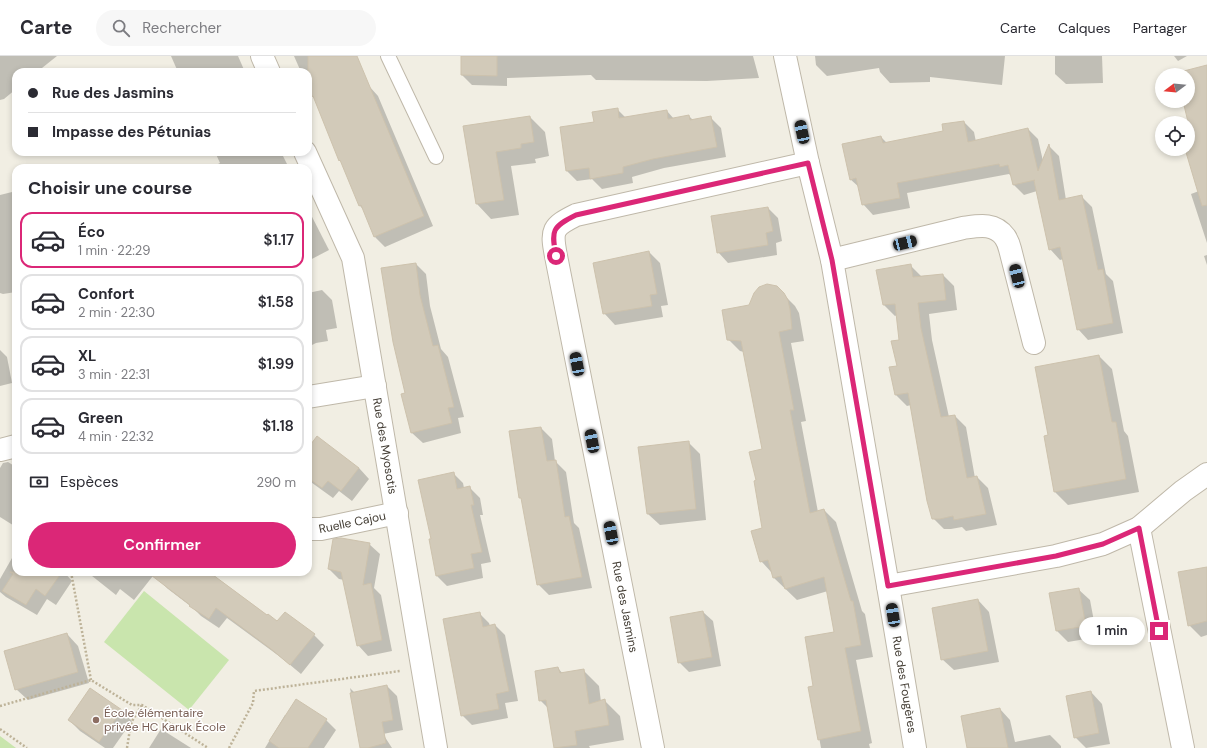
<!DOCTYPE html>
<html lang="fr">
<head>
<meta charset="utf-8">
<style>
  :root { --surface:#fff; --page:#f7f7f7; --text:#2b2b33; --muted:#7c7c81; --line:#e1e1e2; --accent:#db2777 }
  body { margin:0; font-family:"DM Sans",sans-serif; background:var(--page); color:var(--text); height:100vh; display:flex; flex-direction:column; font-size:15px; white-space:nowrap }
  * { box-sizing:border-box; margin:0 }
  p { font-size:13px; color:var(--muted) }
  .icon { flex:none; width:22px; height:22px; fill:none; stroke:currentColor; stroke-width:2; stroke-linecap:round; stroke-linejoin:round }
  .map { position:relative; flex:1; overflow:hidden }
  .side { position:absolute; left:12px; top:108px; width:300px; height:412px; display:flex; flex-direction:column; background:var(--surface); border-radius:12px; box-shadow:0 2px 6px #0003 }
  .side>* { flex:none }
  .guide { position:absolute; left:12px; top:12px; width:300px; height:88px; border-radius:12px; box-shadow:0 2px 6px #0003; display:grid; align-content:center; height:88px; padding:0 16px; background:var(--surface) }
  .needle { width:26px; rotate:254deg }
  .tools { position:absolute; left:1155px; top:12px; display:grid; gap:8px }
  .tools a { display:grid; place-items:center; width:40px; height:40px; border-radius:50%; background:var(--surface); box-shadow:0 2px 6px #0003; font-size:20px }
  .end { position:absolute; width:18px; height:18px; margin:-9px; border:5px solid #db2777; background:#fff; box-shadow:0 0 0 2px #fff }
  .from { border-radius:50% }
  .bubble { position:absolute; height:28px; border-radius:14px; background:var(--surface); box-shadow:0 2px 6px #0003; font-size:13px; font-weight:600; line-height:28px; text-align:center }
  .car { position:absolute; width:12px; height:24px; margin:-12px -6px; border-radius:5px; box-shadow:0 0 3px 1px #0007; background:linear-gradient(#222 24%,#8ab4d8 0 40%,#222 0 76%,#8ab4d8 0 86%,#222 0) }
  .guide b { display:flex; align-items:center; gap:14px; height:38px; font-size:15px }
  .guide b+b { border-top:1px solid var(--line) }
  .guide i { width:10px; height:10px; background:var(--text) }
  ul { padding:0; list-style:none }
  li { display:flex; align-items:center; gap:12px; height:56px; margin:0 8px 6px; padding:0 8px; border:2px solid var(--line); border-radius:12px }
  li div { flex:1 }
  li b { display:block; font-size:15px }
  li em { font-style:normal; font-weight:600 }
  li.active { border-color:var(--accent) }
  li>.icon { width:36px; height:36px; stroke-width:1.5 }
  h2 { padding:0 16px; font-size:18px; line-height:48px }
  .pay { display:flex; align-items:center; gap:10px; height:44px; padding:0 16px; font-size:15px }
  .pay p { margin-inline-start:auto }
  .primary-button { display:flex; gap:8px; margin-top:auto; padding:8px 16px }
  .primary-button a { flex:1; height:46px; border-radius:24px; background:var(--accent); color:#fff; font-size:16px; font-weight:600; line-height:46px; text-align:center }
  header { display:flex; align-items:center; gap:24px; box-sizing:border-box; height:56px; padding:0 20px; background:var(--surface); border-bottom:1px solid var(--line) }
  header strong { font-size:19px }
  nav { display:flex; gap:22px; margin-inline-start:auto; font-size:14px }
  .search { width:280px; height:36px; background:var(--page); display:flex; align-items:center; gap:10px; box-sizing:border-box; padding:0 14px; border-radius:22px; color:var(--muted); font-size:15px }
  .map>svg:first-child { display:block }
</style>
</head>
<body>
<header>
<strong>Carte</strong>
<div class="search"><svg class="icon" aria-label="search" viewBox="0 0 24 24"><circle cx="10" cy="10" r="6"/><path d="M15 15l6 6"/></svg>Rechercher</div>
<nav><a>Carte</a><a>Calques</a><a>Partager</a></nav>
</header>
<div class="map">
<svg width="1207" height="692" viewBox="0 0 1207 692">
  <rect width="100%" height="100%" fill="#f1eee3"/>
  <!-- green -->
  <g fill="#c9e5ad">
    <path d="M144 535 229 604 189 654 104 586Z"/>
    <path d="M0 680 16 692H0Z"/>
  </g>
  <!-- shadow -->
  <g fill="#0003">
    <path d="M0 0H57L37 16H16V33L4 43 0 44Z"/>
    <path d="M171 0H238L245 16H178Z"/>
    <path d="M294 0H355L369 30 378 40 433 170 385 191 375 181 364 154 360 150 315 43 312 40 308 31V16H301Z"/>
    <path d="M462 0H753L759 22 707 25 596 24 591 19 507 22V30L472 29 462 19Z"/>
    <path d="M815 0H1005L1002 29 930 21V26L890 27 880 16 879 12 827 20 816 9Z"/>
    <path d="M1055 0H1102L1103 27 1066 28 1055 18Z"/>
    <path d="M1174 0H1187L1178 5Z"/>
    <path d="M1207 10V187L1191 138 1199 135 1186 93H1188V78L1192 77 1184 45H1188V19H1177Z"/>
    <path d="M617 53 626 62 667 55 674 63 689 60 694 65 711 62 721 72 726 101 664 112 632 121 633 127 602 133 592 123 577 125 567 115 561 72 595 66Z"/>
    <path d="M530 61 545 76 549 100 535 103 536 107 511 110 519 159 491 163 477 148 464 71Z"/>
    <path d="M964 66 974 76 976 86 1028 73 1038 83 1043 105 1049 90 1059 100 1066 144 1082 141 1092 151 1106 218 1113 225 1123 277 1088 284 1078 273 1064 203 1060 204 1050 193 1037 135 1024 139 1013 128 1011 120 1009 118 907 137 910 152 873 159 863 148 860 132 850 123 881 81 887 87 944 76Z"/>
    <path d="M215 96H281L289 112H220L218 108 220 107Z"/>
    <path d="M16 135V236L3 238 0 237V139Z"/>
    <path d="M768 152 778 162 782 185 776 187 777 199 728 207 718 196Z"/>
    <path d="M308 153 329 194 308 205Z"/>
    <path d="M649 196 660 207 668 249 661 250 663 261 615 269 604 257Z"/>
    <path d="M1207 199V209L1204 200Z"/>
    <path d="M416 208 426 218 430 250 441 293 448 301 464 361 458 362 461 377 423 387 412 377 402 338H406Z"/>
    <path d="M910 209 921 220 943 219 954 230 957 254 929 258 932 284 949 361 955 360 966 371 975 422 977 421 988 432 997 469 966 475 962 471 951 473H944L933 462 911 349 907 350 896 339 900 284 897 259 895 260 884 249Z"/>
    <path d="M776 231 795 250 799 257 804 285 791 287 806 365 801 366 818 456 824 454 836 466 862 555 865 558 873 601 856 604 872 687 869 688 870 692H821L810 632 814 631 835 577 828 535 797 544 774 522 772 517 761 505 763 472 757 425 763 394 744 296 740 295 728 283 750 249Z"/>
    <path d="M322 234 332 244 337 272 326 274 328 285 316 287 308 291V237Z"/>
    <path d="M0 294 7 301 12 327 0 330Z"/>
    <path d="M1099 300 1112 313 1124 375 1128 380 1139 436 1068 449 1055 436 1045 381 1049 380Z"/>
    <path d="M541 372 552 383 555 405 566 416 574 467 579 472 592 532 549 539 538 528 522 443 520 441 511 376Z"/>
    <path d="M688 386 700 398 706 464 660 469 648 458Z"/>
    <path d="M308 389 359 412 369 423 352 445 339 435 333 442 308 424Z"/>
    <path d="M8 406 16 411V471L0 461V412L3 407Z"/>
    <path d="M453 417 463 427 464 432H470L480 442 483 459H480L491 506 481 508 483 522 447 530 437 520 430 484 432 483Z"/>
    <path d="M369 488 380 498 374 532 381 539 392 595 368 600 358 589 344 524 339 523 329 513Z"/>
    <path d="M16 495V516H64L72 525 56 549 47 543 37 559 6 541 0 536V523Z"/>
    <path d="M1207 512V579L1201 581 1189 569Z"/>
    <path d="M87 516H209L277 567 314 579 324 589 301 618 283 603 227 562 219 572 201 560 193 552 168 533 158 523 156 516 134 544 120 533 116 539Z"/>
    <path d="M1078 533 1090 544 1097 581 1068 586 1057 575 1050 538Z"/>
    <path d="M978 544 989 556 999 606 954 614 942 603Z"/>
    <path d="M703 556 713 565 721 610 689 616 679 606Z"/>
    <path d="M479 557 489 567 490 570 495 569 505 579 518 645 505 647 508 662 472 669 462 659Z"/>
    <path d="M67 578 78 590 89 627 28 644 16 633Z"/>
    <path d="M558 612 563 618 583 614 599 630 601 646 605 645 620 660 624 684 589 690 590 692H555L549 653 540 644Z"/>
    <path d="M387 630 397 640 403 674 383 678 392 692H362L350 632 355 637Z"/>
    <path d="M1091 636 1102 648 1110 688 1086 692 1075 681Z"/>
    <path d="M1000 653 1010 664 1015 686 1050 679 1061 690V692H968Z"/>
    <path d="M121 654 132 665 113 692H105L80 675 69 664Z"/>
    <path d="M285 659 326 664 336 674 324 692H265Z"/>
    <path d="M161 673 191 692H149Z"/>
  </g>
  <!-- building -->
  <g fill="#d2cab9" stroke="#cdc2ad">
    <path d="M308 0H357L424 160 374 181 361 149 359 150 340 104 339 105 313 40 308 42Z"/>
    <path d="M461 0H497V20L461 19Z"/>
    <path d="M1207 9V149L1202 150 1185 93H1188V66L1183 45H1188V19H1176V17Z"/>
    <path d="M618 52 619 62 667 54 668 63 689 59 690 64 711 60 717 91 653 103 623 111V117L590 123 589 112 566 115 560 71 594 66 592 56Z"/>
    <path d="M530 60 534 86 521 88V92L496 96 504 144 476 148 463 70Z"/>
    <path d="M964 65 968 86 1028 72 1038 115 1049 88 1059 144 1082 139 1098 214 1103 213 1113 267 1077 274 1060 191 1049 194 1034 125 1035 124 1013 129 1008 109 1000 111 999 108 897 127 900 142 862 149 856 122 850 124 842 88 881 80 883 87 943 75 942 68Z"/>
    <path d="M768 151 773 175 766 177 768 189 717 197 711 160Z"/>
    <path d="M649 195 657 238 650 239 652 250 603 258 593 207Z"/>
    <path d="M416 207 420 239 433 290 438 289 454 351 448 352 452 367 411 377 401 338 405 337 393 286 381 212Z"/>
    <path d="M911 208 913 221 943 218 946 244 918 247 921 272 941 361 955 359 967 422 977 420 986 458 954 464 953 460 940 463H932L927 445 908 337 895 339 889 311 897 310 891 285 899 284 895 248 883 249 876 214Z"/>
    <path d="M767 228 777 230 784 237 788 244 790 253 792 273 779 276 794 354H790L810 457 824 453 851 545H853L861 589 845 592 861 675 818 684 808 631 813 630 805 581 834 576 824 521 785 533 781 520 773 522 768 504 760 506 751 475 762 472 754 425 756 424 749 396 762 393 741 285 727 284 722 254 749 249 754 237 759 231Z"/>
    <path d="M1099 299 1112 366H1116L1126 423 1054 436 1044 380 1048 379 1035 311Z"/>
    <path d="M541 371 547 405 556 404 565 461 569 460 582 521 537 529 521 442H519L509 375Z"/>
    <path d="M317 380 359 412 341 435 328 425 322 432 308 422V392Z"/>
    <path d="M689 385 696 453 647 458 638 391Z"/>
    <path d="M454 416 457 433 470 430 474 449H471L482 496 471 498 474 512 436 520 429 483H431L418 424Z"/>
    <path d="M341 482 370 487 363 529 371 527 382 584 357 590 341 516 328 513 333 483Z"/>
    <path d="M1207 511V565L1188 570 1178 516Z"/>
    <path d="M10 516H62L45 540 36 533 26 549 2 535 13 518Z"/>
    <path d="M147 516H209L267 559 268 558 277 565 285 556 315 578 290 609 271 593 216 552 209 563 189 550 190 549Z"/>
    <path d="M1079 532 1086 570 1056 575 1049 537Z"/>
    <path d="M978 543 988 595 941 604 932 552Z"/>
    <path d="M703 555 712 601 678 607 670 561Z"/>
    <path d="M480 556 483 571 495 568 509 635 496 638 499 653 461 660 443 563Z"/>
    <path d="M67 577 78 616 15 634 4 595Z"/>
    <path d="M558 611 560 617 584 613 589 648 605 643 609 669 575 675 577 689 554 692 546 644 539 645 535 615Z"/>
    <path d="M387 629 393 664 382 666 386 687 368 692H360L350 637Z"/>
    <path d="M90 632 122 654 99 686 68 664Z"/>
    <path d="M1091 635 1099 677 1074 682 1066 640Z"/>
    <path d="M296 643 327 663 308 692H279L269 685Z"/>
    <path d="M1000 652 1008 692H967L961 660Z"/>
  </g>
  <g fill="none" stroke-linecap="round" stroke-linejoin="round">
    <!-- service casing -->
    <g stroke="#bfb8a9" stroke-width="16">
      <path id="service" d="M388 0 436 101"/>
    </g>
    <!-- minor casing -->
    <g stroke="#bfb8a9" stroke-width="24">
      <g id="minor">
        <path d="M262 0 269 16"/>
        <path id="s1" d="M785 0 808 107 832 204 888 530 915 692"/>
        <path id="s2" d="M305 96 353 202 436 692"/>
        <path d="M832 204 963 172C978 170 994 166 1005 181 1007 184 1009 189 1010 193L1034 287"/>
        <path d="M308 341 375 330"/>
        <path d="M0 394 16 390"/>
        <path d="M1139 472 1183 692"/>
        <path id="s3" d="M308 473H321L397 457"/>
        <path d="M888 530 1056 500 1103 488 1139 472 1183 435 1207 418"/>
        <path d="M653 692 556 200C551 174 552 171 576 159L808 107"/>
      </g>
    </g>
    <!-- path -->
    <g stroke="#bdb298" stroke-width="2.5" stroke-dasharray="2 2" stroke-linecap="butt">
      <path d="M71 516 91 624"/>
      <path d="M0 650 91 624 132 649H142L208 692"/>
      <path d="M0 673 27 692"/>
      <path d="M127 692 130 673 132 665 142 649"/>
      <path d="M229 692 253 647 254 635 400 615"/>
    </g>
    <!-- service -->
    <use href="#service" stroke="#fff" stroke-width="14"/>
    <!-- minor -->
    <use href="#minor" stroke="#fff" stroke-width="22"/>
  </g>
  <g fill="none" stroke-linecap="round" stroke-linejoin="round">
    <!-- route -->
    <path stroke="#db2777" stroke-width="5" d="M556 200C551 174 552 171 576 159L808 107 832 204 888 530 1056 500 1103 488 1139 472 1159 575"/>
  </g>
  <!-- markers -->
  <circle fill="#8d6e63" stroke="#fff" stroke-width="1.5" cx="96" cy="664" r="4"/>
  <g text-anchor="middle" stroke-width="3" stroke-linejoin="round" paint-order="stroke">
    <!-- street labels -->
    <g font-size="12" fill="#433d34" stroke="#fff">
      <text dy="4" stroke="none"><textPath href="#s2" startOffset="307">Rue des Myosotis</textPath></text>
      <text dy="4" stroke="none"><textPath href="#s3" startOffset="45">Ruelle Cajou</textPath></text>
      <text transform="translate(625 551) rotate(79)" y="4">Rue des Jasmins</text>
      <text dy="4" stroke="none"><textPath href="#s1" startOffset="640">Rue des Fougères</textPath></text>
    </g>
    <!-- education labels -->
    <g font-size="12" fill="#785e54" stroke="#fff" text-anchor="start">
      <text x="104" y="661">École élémentaire<tspan x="104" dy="14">privée HC Karuk École</tspan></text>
    </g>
  </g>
</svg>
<div class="tools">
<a><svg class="needle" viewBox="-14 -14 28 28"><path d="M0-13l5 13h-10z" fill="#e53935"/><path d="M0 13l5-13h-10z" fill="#7c7c81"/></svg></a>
<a><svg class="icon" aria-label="locate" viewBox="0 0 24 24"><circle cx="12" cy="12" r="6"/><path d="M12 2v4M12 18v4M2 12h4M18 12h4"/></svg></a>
</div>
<i class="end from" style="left:556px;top:200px"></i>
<i class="end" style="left:1159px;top:575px"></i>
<div class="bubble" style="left:1079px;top:561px;width:66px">1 min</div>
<i class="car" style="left:802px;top:76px;rotate:348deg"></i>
<i class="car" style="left:905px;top:187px;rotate:76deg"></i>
<i class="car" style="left:1017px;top:220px;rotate:346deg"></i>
<i class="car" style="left:577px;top:308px;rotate:349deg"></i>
<i class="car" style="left:592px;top:385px;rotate:349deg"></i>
<i class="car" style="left:611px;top:477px;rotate:349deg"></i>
<i class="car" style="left:893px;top:559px;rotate:351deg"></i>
<div class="guide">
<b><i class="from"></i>Rue des Jasmins</b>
<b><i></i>Impasse des Pétunias</b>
</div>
<section class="side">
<h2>Choisir une course</h2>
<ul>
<li class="active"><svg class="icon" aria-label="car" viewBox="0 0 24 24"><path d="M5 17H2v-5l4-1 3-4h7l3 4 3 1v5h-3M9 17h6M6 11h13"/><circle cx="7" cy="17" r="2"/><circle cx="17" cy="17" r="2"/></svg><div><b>Éco</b><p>1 min · 22:29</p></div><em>$1.17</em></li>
<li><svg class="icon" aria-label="car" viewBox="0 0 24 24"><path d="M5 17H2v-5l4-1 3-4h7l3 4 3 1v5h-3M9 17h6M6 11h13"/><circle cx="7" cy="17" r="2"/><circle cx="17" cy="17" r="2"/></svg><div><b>Confort</b><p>2 min · 22:30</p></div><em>$1.58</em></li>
<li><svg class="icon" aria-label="car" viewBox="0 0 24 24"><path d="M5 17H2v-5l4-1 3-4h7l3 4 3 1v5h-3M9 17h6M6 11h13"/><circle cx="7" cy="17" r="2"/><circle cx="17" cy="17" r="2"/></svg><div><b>XL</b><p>3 min · 22:31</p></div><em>$1.99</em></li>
<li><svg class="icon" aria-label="car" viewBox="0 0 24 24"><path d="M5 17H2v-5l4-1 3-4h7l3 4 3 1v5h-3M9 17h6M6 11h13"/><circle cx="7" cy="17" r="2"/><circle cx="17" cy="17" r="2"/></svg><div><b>Green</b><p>4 min · 22:32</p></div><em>$1.18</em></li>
</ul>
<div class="pay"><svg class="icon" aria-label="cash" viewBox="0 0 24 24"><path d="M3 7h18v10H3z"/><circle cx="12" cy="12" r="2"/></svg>Espèces<p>290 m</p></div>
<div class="primary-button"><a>Confirmer</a></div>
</section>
</div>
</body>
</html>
